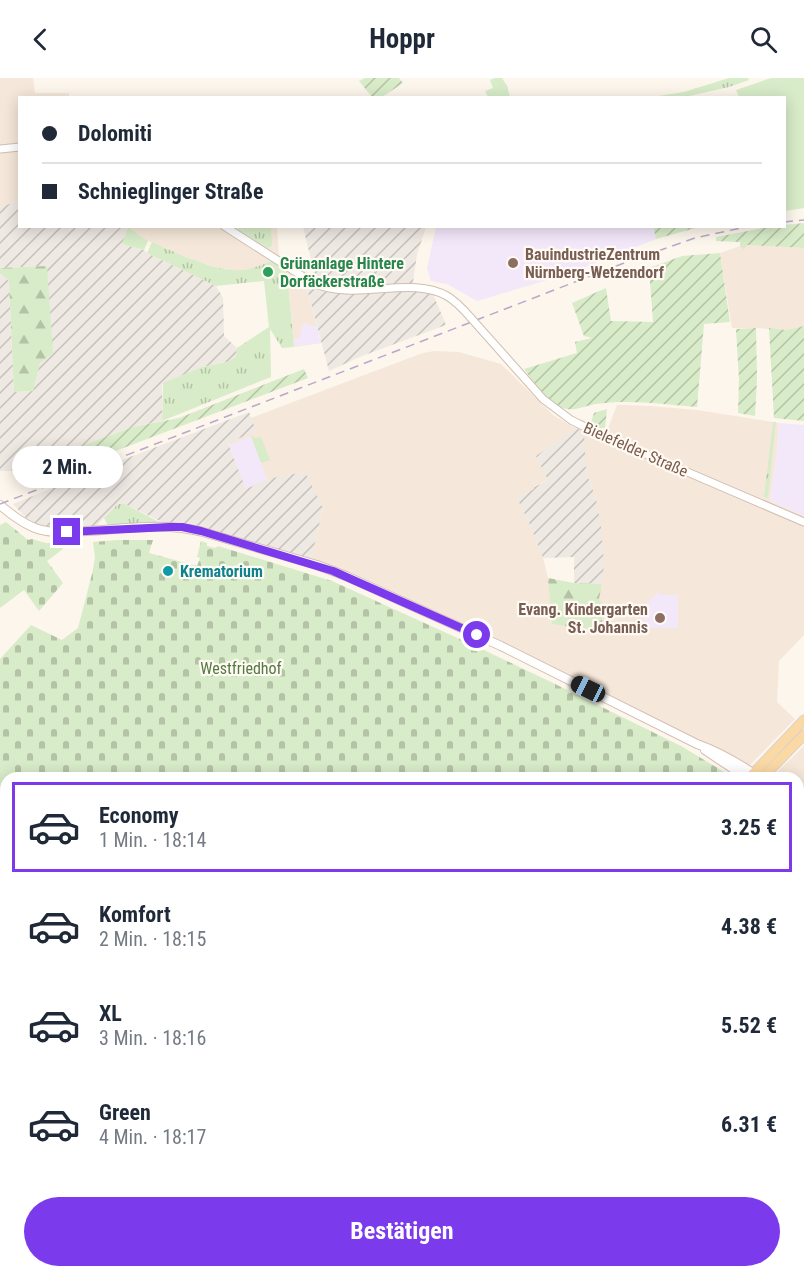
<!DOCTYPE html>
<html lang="de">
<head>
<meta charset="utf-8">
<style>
  :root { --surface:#fff; --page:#f6f6f7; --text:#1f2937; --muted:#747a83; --line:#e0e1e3; --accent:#7c3aed }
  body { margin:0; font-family:"Roboto Condensed",sans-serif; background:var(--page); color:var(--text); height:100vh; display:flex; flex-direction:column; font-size:22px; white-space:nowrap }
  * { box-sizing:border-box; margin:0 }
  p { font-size:20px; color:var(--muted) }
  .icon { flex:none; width:33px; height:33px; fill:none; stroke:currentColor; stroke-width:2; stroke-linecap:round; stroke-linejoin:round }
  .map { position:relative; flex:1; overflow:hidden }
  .panel { position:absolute; left:0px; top:694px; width:804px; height:506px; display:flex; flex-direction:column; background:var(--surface); border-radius:18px 18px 0 0; box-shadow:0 3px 15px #0003 }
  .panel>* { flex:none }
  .banner { position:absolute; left:18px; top:18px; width:768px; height:132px; border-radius:0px; box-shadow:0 3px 15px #0003; display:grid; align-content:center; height:132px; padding:0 24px; background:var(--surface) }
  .end { position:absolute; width:27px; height:27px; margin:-14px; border:8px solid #7c3aed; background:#fff; box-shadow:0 0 0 3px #fff }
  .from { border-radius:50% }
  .bubble { position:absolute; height:42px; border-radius:21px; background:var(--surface); box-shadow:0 3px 15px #0003; font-size:20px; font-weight:700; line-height:42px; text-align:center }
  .car { position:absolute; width:18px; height:36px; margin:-18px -9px; border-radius:8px; box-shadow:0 0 4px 2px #0007; background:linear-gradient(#222 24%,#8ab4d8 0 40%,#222 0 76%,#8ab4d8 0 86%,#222 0) }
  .banner b { display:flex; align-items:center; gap:21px; height:57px; font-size:22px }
  .banner b+b { border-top:2px solid var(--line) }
  .banner i { width:15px; height:15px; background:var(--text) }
  ul { padding:10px 0 0; list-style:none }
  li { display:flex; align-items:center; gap:18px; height:90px; margin:0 12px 9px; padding:0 12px; border:3px solid transparent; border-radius:0px }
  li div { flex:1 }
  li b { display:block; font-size:22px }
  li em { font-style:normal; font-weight:700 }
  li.active { border-color:var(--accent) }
  li>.icon { width:54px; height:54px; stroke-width:1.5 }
  .primary-button { display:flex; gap:12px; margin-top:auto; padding:12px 24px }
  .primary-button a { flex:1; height:69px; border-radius:36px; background:var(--accent); color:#fff; font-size:24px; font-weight:700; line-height:69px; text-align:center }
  header { display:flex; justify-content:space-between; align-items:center; height:78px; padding:0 24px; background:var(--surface); font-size:27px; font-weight:700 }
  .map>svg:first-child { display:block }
</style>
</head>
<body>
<header><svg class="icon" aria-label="back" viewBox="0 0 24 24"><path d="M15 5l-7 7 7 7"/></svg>Hoppr<svg class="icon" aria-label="search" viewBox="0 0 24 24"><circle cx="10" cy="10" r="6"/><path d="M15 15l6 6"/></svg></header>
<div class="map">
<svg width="804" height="1199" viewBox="0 0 804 1199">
  <defs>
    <pattern id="industrial-furrows" width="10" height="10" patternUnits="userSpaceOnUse" patternTransform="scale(1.5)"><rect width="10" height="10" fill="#efe9e4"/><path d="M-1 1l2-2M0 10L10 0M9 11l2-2" fill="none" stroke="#c7c0bb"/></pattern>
    <pattern id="grass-tufts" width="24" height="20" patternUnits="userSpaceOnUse" patternTransform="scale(1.5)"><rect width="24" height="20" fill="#d8ecc9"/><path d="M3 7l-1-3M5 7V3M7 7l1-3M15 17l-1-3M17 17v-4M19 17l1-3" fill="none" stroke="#b4c2a5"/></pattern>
    <pattern id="forest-firs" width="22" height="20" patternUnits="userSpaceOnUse" patternTransform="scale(1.5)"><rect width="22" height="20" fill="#d8ecc9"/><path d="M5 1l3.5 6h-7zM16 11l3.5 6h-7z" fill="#b4c2a5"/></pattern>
    <pattern id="cemetery-stones" width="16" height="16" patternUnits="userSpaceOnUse" patternTransform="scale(1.5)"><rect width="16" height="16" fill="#d8ecc9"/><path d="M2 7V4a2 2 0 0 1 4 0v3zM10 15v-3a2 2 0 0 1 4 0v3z" fill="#b4c2a5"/></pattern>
    <pattern id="garden-furrows" width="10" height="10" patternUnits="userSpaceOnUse" patternTransform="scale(1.5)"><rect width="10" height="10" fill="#d8ecc9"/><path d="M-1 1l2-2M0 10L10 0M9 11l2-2" fill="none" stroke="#b4c2a5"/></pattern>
  </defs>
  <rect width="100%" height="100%" fill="#fdf6ec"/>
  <!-- residential -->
  <g fill="#f5e8da" fill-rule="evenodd">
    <path d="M0 0H33L35 15H69V19L20 20 19 123 0 129Z"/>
    <path d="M128 149H277L279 177 302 192 321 265 294 269 287 194 271 183 251 191 234 193 217 189 198 184 148 163Z"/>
    <path d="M747 167 804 170V248L786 252 756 250H732L720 175 740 168 743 171Z"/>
    <path d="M433 273 459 274 501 286 553 337 575 350 581 341 607 353 617 327H624L651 328 697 332 779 345 777 374 770 423 804 438V557L779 583 777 624 795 641 750 687 729 682 591 610 311 482 323 430 246 411 228 364 255 353 251 340 420 276ZM584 379 586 393 596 421 602 506 599 521 548 500 543 480 530 447 517 420 535 411 534 408 548 402Z"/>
    <path d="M804 668V708L798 718V700H776V696L780 691Z"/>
    <path d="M798 733 804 736V866L798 865Z"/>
    <path d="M798 871 804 872V921L798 918Z"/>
    <path d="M1 915 6 918V976L0 974V919Z"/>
    <path d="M804 932V1009L798 1023V944Z"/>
    <path d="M798 1058 804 1060V1173L798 1171Z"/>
    <path d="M0 1079 6 1081V1194H359L355 1199H0Z"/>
  </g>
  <!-- commercial -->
  <path fill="#fde8e0" d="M4 975 6 976V1081L0 1079V987Z"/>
  <!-- industrial -->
  <g fill="url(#industrial-furrows)">
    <path d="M19 123 20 148 128 149 122 166 144 172 147 175 216 208 223 220 224 258 237 270 236 279 227 284 202 289 162 306V343L133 349 15 393H0V195L9 203 14 314 33 313 40 284 47 188 0 190V129Z"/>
    <path d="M303 149H426L417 176 413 204 433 216 446 247 362 278 329 293 302 192 315 198Z"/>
    <path d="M249 334 256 353 228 365 246 411 267 401 305 394 323 430 311 482 183 445H164L125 426H118L96 448 57 452 29 443 13 426 122 382Z"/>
    <path d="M576 350 584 354 586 393 596 421 601 449 604 486 602 506 574 505V479L543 480 530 447 517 420 534 411V409L548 402 536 378Z"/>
    <path d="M0 800 6 802V846L0 844Z"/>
  </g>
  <!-- education -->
  <g fill="#f3e8fa">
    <path d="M436 149H653L656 161 565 197 477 223 447 206 431 203 427 190Z"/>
    <path d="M304 245 317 249 321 265 295 268 294 261 300 260V255Z"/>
    <path d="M779 345 804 347V438L770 423 777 374Z"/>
    <path d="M251 358 267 401 246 411 229 367Z"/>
    <path d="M658 514 662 517H678V550H641L642 531Z"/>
  </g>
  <!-- grass -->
  <g fill="url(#grass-tufts)">
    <path d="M495 0H502L507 8 510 19H488L485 13 493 10 490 2Z"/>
    <path d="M729 0H748L749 2 729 9 685 19H652L684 14Z"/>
    <path d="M128 149 148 163 144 172 122 166Z"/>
    <path d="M237 149H271L272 168 268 170 237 152 239 150Z"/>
    <path d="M152 164C174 174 210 191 234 192 248 193 259 188 271 183L287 194 294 269 282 270 270 251 271 299 162 343 163 305 202 289 227 284 236 279 237 270 269 249 264 203 216 208 147 175Z"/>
    <path d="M773 344H776L768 420 764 419Z"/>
    <path d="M118 426H125L161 445 108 448 104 440Z"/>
  </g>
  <!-- forest -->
  <g fill="url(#forest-firs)">
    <path d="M47 188 53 275 40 285 33 313 14 314 9 203 0 195V190Z"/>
    <path d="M548 500 574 505 602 506 599 521 603 527 602 553 552 546Z"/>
  </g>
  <!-- cemetery -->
  <g fill="url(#cemetery-stones)">
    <path d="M6 444 28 462 32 461 46 465H58L63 471 47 483 63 505 39 533 24 512 0 530V447Z"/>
    <path d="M118 462H153L149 475 197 488 200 480 197 479 201 463 207 465V468L215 470 218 468 332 503 486 573 553 605 681 668 731 698 730 700H16L0 692V581L31 547 62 562 78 550 92 496 95 480 93 464Z"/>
  </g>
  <!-- park -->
  <g fill="#d8ecc9">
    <path d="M771 0H804V130L785 133 784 20 739 19 736 12Z"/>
    <path d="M283 211 287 238 269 240 266 213Z"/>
    <path d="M251 358 256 360 261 359 270 382 261 385Z"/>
    <path d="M0 692 16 700H6V802L0 800Z"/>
    <path d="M572 1194H753L760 1199H576Z"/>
  </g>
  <!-- garden -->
  <g fill="url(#garden-furrows)">
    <path d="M365 0H399L403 5 382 19H372L359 3Z"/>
    <path d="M804 145V170L747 167 743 171 740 168V164L716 163V159L769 149 784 148 785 147Z"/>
    <path d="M653 148H699V149L656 161Z"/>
    <path d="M720 175 730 244 704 246 697 329C663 326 629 321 595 326 585 328 573 334 563 330 548 326 533 303 524 291L577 275 575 264 592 260 584 258 572 225 606 210 611 243 653 244 649 190 682 178Z"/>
    <path d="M804 248V343L774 340 769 250 786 252Z"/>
    <path d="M756 250 757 301 755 338 738 335 739 302 736 251Z"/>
    <path d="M304 291 308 300 118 372 95 380 57 389 56 397H25L24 389 133 349 179 340Z"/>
    <path d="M607 331 605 350H598L590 347 594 335Z"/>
    <path d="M0 849 6 852V897L0 893Z"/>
  </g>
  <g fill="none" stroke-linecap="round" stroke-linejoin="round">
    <!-- tertiary casing -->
    <g stroke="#d1beb0" stroke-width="9">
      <g id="tertiary">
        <path d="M0 71 20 69"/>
        <path d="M224 148 313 205C356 224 410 197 447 218 456 223 464 232 471 240"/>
        <path d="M479 249 543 321 571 342 587 350 657 381 804 444"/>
        <path d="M798 868 804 869"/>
        <path d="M567 1194 572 1199"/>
      </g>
    </g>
    <!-- secondary casing -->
    <g stroke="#d6c0b0" stroke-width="10">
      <g id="secondary">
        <path d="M0 427C11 436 22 445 35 450 51 456 69 454 86 453 124 451 165 444 203 454L317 487 346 498 501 568 697 666C719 674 740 686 760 700"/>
        <path d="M705 672 747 700"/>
        <path d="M798 726 804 731"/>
      </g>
    </g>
    <!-- primary casing -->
    <g stroke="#dad1cd" stroke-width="11">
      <g id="primary">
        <path d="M749 700 804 642"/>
        <path d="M762 700 804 657"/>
        <path d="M0 1198 1 1199"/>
        <path d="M295 1199 300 1194"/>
        <path d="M307 1199 312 1194"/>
      </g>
    </g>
    <!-- tertiary -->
    <use href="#tertiary" stroke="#fff" stroke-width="7"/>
    <!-- secondary -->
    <use href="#secondary" stroke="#fff" stroke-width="8"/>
    <!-- primary -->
    <use href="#primary" stroke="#fbd9a5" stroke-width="9"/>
    <!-- tram -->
    <path stroke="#b9a8c9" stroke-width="1.5" d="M798 868 804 870"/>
    <!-- rail -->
    <g stroke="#b9a8c9" stroke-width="1.5" stroke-dasharray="9 6" stroke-linecap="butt">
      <path d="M784 144 804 142"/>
      <path d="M0 426 632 182 695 160 750 148"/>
    </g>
    <!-- tertiary-bridge casing -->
    <g stroke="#d1beb0" stroke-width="9" stroke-linecap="butt">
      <path id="tertiary-bridge" d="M471 240 479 249"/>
    </g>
    <!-- tertiary-bridge -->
    <use href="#tertiary-bridge" stroke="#fff" stroke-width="7"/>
  </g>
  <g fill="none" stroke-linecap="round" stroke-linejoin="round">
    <!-- route -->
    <path stroke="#7c3aed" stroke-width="8" d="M67 454 169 449H182L201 453 333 493 477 557"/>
  </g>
  <!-- markers -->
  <g fill="#8d6e63" stroke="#fffaf3" stroke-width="2">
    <circle cx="513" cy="185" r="6"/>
    <circle cx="660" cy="540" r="6"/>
  </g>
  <circle fill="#2e9e5b" stroke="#fffaf3" stroke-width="2" cx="268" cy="194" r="6"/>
  <circle fill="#0f9aa8" stroke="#fffaf3" stroke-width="2" cx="168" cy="493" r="6"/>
  <g text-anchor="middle" stroke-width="4.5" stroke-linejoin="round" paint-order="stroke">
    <!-- education labels -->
    <g font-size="16" font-weight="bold" fill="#785e54" stroke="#fffaf3" text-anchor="start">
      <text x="525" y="182">BauindustrieZentrum<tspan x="525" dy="18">Nürnberg-Wetzendorf</tspan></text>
      <text x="648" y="537" text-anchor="end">Evang. Kindergarten<tspan x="648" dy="18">St. Johannis</tspan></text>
    </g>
    <!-- leisure labels -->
    <g font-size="16" font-weight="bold" fill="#27864d" stroke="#fffaf3" text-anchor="start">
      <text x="280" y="191">Grünanlage Hintere<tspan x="280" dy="18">Dorfäckerstraße</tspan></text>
    </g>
    <!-- street labels -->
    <g font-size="16" fill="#7a5c4d" stroke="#fffaf3">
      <text transform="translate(636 371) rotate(24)" y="6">Bielefelder Straße</text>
    </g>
    <!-- culture labels -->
    <g font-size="16" font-weight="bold" fill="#0d838f" stroke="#fffaf3" text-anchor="start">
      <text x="180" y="499">Krematorium</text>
    </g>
    <!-- park labels -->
    <g font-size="16" fill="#537a41" stroke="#fffaf3">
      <text x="241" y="596">Westfriedhof</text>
    </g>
  </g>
</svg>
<i class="end from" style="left:477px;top:557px"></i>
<i class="end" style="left:67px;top:454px"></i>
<div class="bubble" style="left:12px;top:368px;width:111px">2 Min.</div>
<i class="car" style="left:588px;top:611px;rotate:296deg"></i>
<div class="banner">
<b><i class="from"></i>Dolomiti</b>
<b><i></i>Schnieglinger Straße</b>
</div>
<section class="panel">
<ul>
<li class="active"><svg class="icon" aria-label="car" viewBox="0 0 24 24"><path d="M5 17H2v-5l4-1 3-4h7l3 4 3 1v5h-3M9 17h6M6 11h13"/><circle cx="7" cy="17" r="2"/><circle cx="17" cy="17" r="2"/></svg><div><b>Economy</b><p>1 Min. · 18:14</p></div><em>3.25 €</em></li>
<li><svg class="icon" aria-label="car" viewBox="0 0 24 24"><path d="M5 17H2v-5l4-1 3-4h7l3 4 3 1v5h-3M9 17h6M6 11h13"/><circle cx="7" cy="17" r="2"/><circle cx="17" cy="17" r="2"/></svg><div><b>Komfort</b><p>2 Min. · 18:15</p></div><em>4.38 €</em></li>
<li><svg class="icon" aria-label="car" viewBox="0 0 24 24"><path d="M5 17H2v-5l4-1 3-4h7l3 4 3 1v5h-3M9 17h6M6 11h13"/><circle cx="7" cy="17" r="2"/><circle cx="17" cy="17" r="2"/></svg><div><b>XL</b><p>3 Min. · 18:16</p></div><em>5.52 €</em></li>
<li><svg class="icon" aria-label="car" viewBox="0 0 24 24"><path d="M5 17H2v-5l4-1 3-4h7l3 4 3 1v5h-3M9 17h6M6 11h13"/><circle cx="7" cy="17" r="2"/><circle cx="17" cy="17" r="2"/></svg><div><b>Green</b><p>4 Min. · 18:17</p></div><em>6.31 €</em></li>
</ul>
<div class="primary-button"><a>Bestätigen</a></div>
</section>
</div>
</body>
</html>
